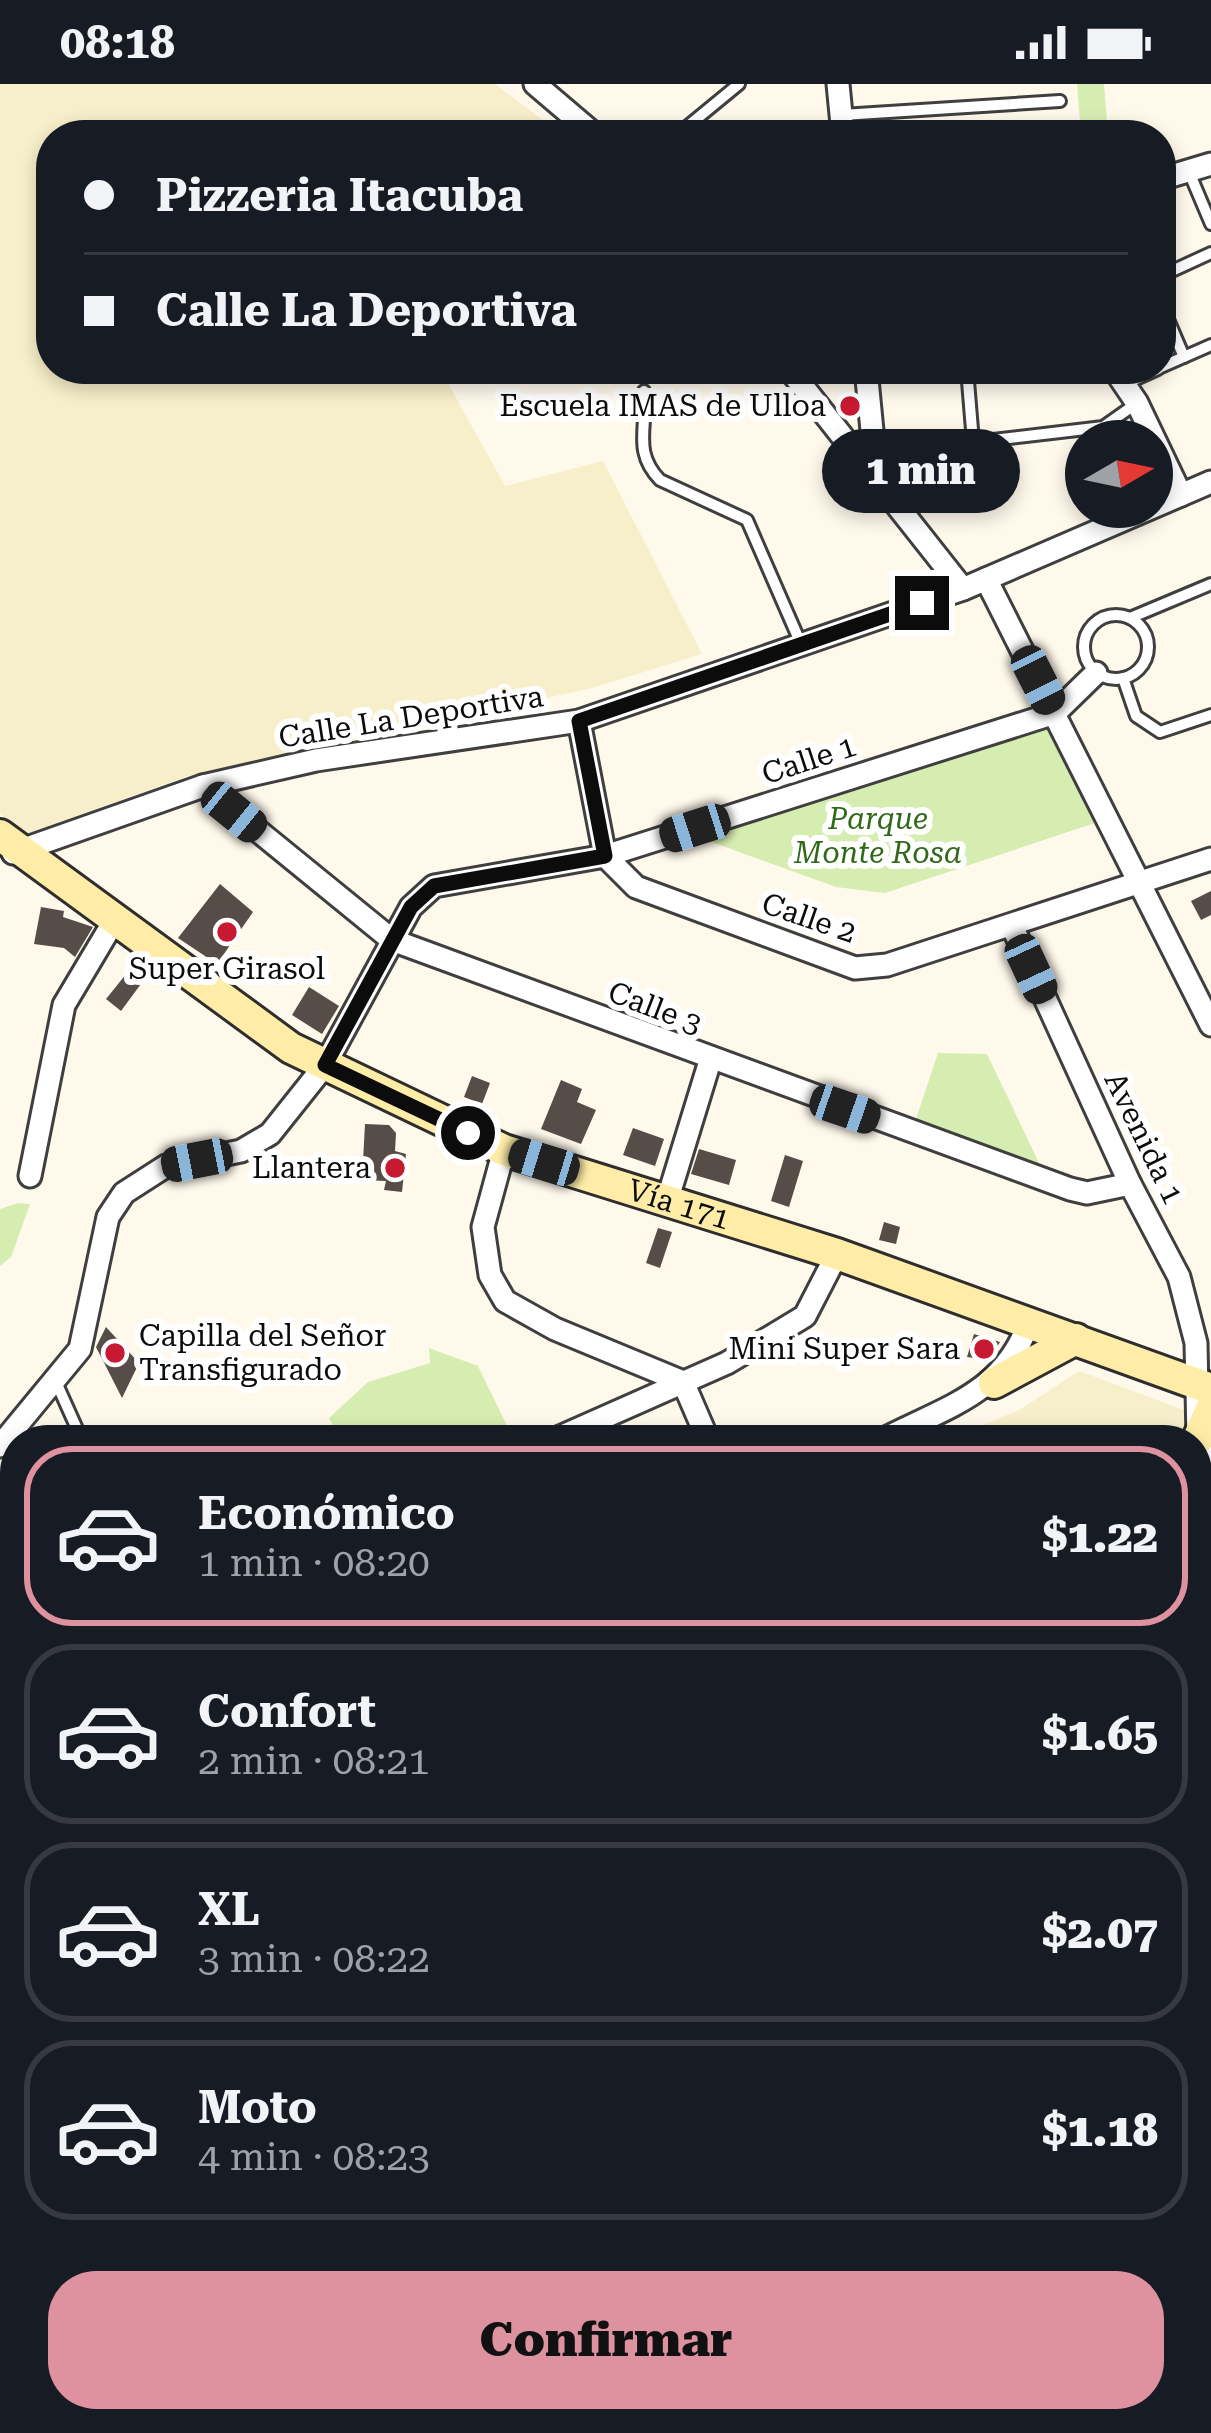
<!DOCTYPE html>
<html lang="es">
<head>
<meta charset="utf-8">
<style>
  :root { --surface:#171b24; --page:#20242c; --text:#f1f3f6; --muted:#9ea1a6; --line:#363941; --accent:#de919e }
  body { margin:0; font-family:"Roboto Serif",serif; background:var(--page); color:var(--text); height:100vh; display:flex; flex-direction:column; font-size:45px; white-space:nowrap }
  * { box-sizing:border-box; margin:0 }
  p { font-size:39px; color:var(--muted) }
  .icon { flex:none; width:66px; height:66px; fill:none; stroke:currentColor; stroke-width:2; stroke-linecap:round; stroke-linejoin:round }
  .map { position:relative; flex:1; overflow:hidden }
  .drawer { position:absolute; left:0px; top:1341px; width:1212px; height:1008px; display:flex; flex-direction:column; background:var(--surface); border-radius:48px 48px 0 0; box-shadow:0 6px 18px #0003 }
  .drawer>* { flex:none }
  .banner { position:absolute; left:36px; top:36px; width:1140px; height:264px; border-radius:48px; box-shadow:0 6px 18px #0003; display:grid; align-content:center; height:264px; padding:0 48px; background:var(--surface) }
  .needle { width:78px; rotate:81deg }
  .tools { position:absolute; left:1065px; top:336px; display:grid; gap:24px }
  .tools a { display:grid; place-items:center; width:108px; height:108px; border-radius:50%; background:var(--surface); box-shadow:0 6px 18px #0003; font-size:60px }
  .end { position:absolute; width:54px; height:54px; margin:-27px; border:15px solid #0c0c0c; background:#fff; box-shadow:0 0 0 6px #fff }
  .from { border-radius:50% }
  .bubble { position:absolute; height:84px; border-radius:42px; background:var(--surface); box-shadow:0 6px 18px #0003; font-size:39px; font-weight:800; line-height:84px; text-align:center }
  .car { position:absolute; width:36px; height:72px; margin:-36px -18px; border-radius:15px; box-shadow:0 0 9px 3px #0007; background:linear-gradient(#222 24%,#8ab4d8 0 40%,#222 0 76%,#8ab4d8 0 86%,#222 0) }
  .banner b { display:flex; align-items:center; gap:42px; height:114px; font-size:45px }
  .banner b+b { border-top:3px solid var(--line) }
  .banner i { width:30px; height:30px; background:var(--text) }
  ul { padding:21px 0 0; list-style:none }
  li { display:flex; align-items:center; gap:36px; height:180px; margin:0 24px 18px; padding:0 24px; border:6px solid var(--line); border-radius:48px }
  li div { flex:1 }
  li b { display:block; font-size:45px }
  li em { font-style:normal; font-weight:800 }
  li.active { border-color:var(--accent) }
  li>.icon { width:108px; height:108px; stroke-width:1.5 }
  .cta { display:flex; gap:24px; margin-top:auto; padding:24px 48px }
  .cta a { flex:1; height:138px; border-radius:48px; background:var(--accent); color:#111; font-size:48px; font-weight:800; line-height:138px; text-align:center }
  .status { display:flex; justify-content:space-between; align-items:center; height:84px; padding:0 60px; background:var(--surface); direction:ltr }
  .status svg { height:33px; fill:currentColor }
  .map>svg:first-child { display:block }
</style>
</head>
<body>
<div class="status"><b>08:18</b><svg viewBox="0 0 49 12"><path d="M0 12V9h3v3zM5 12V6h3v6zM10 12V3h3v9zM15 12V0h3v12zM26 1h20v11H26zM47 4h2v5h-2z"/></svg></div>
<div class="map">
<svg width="1211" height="2349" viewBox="0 0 1211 2349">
  <rect width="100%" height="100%" fill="#fff9ec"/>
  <!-- farmland -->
  <g fill="#f7efc9">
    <path d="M0 0H495L563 51H51V285H440L505 402 603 377 702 570 592 604 188 692 25 750 0 730Z"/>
    <path d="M1079 1287 1211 1336V2349H316L315 2334H1197V1356H949L1021 1325Z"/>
  </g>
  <!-- green -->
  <g fill="#d6edb2">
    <path d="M1077 0H1104L1108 51H1081Z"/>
    <path d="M1047 644 1095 739 885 809 836 803 695 752Z"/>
    <path d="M938 969 987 970 1041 1083 914 1041Z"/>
    <path d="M18 1119 30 1120 11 1173 0 1182V1125Z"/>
    <path d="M429 1264 478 1282 514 1356H340L329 1334 368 1298 430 1279Z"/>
  </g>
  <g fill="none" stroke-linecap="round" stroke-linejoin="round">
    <!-- stream -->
    <g stroke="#2ca4d8" stroke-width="6">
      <path d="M1197 2073 1211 2065"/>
      <path d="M606 2349 629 2334"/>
    </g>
  </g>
  <!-- building -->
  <g fill="#564c48">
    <path d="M220 800 253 828 217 880 178 854Z"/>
    <path d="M1211 807V831L1201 836 1191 817Z"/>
    <path d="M41 823 64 827 63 833 93 843 75 873 64 864 34 860Z"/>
    <path d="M135 879 149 889 121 927 106 915Z"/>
    <path d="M309 903 339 922 322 950 292 931Z"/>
    <path d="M472 992 490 999 482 1020 464 1013Z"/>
    <path d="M561 996 582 1005 577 1018 596 1026 581 1060 541 1045Z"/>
    <path d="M365 1040 389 1041 396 1049 395 1067 406 1070 402 1108 384 1106 386 1097 362 1096Z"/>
    <path d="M633 1044 664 1055 655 1082 623 1071Z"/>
    <path d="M699 1065 736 1076 729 1101 691 1090Z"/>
    <path d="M785 1071 803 1077 789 1123 771 1117Z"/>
    <path d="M884 1138 900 1143 896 1160 879 1156Z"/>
    <path d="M658 1144 672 1148 660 1184 646 1179Z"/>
    <path d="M106 1243 139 1279 122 1314 96 1263Z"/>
    <path d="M974 1250 1000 1258 989 1276 967 1273Z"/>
  </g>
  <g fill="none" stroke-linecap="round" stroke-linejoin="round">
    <!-- lane casing -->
    <g stroke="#3f3f3f" stroke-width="16">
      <g id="lane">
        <path d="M842 31 1060 17"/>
        <path d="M677 51 739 0"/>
        <path d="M1189 88 1211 140"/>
        <path d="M1161 192 1211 169"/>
        <path d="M1161 219 1184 273"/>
        <path d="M1161 283 1211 261"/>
        <path d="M967 285 973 358"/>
        <path d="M1125 300 1158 285"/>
        <path d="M644 307C648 343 632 367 660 396L747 436 801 560"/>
        <path d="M933 363 1103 343 1137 319"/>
        <circle cx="1116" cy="563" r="32"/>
        <path d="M1130 534 1211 500"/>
        <path d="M1123 594 1136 632 1160 648 1211 631"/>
        <path d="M56 1298 82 1356"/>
        <path d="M0 1471 8 1502"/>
      </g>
    </g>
    <!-- street casing -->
    <g stroke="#3f3f3f" stroke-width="27">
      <g id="street">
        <path d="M535 0 595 51"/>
        <path d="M838 0 843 51"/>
        <path d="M1161 95 1211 80"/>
        <path d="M789 285 963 505"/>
        <path d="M866 285 877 398"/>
        <path d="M1114 285 1137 319 1181 411"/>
        <path d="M986 495 1211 941"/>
        <path d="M579 637 605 772 636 803 855 884 887 881 1211 775"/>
        <path d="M203 702 392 856 1070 1105 1087 1109 1130 1100"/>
        <path d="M13 769 203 702 316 676 579 637 963 505 1211 398"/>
        <path d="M1012 842 1130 1100 1179 1193 1196 1259 1198 1355 1211 1395"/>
        <path d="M504 1066 483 1143 490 1191 505 1217 555 1245 683 1298 708 1356"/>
        <path d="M30 1092 64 921 114 837"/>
        <path d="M667 1117 710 977"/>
        <path d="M553 1356 727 1279 805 1232 837 1170"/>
        <path d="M882 1356C945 1323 1004 1310 1029 1238"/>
        <path d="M0 1362 80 1265 108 1133 124 1109 166 1082 241 1067 270 1050 325 981 411 823 434 802 605 772 1055 629 1096 589"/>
        <path d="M0 1948 15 1942"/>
        <path d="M0 2121 15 2109"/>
        <path d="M225 2349 231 2334"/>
      </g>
    </g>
    <!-- secondary casing -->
    <g stroke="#2e2e2e" stroke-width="36">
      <g id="secondary">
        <path id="s1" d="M0 751 291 964 504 1066 837 1170 1211 1305"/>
        <path d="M994 1299 1076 1255"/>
        <path d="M1198 1355 1211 1325"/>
      </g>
    </g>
    <!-- lane -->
    <use href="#lane" stroke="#fff" stroke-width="10"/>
    <!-- street -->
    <use href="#street" stroke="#fff" stroke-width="21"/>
    <!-- secondary -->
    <use href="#secondary" stroke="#ffeda7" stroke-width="30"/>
  </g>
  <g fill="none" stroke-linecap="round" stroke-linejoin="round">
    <!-- route -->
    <path stroke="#0c0c0c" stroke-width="15" d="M468 1049 325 981 411 823 434 802 605 772 579 637 922 519"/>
  </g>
  <!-- markers -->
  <g fill="#c71932" stroke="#fff" stroke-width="4.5">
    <circle cx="850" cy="322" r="12"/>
    <circle cx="227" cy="848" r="12"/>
    <circle cx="395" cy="1084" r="12"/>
    <circle cx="984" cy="1265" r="12"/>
    <circle cx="115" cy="1269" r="12"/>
  </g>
  <g text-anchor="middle" stroke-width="12" stroke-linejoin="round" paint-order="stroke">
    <!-- poi labels -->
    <g font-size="30" fill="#0c0c0c" stroke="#fff" text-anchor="end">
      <text x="826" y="332">Escuela IMAS de Ulloa</text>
      <text x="227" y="895" text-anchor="middle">Super Girasol</text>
      <text x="371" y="1094">Llantera</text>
      <text x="139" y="1262" text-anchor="start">Capilla del Señor<tspan x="139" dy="34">Transfigurado</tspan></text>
      <text x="960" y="1275">Mini Super Sara</text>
    </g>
    <!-- street labels -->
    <g font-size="30" fill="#0c0c0c" stroke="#fff">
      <text transform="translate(411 633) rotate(-9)" y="10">Calle La Deportiva</text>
      <text transform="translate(809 676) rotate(-18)" y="10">Calle 1</text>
      <text transform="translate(809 834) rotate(19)" y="10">Calle 2</text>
      <text transform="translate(655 924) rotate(21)" y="10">Calle 3</text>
      <text transform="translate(1144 1054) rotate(64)" y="10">Avenida 1</text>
      <text dy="10" stroke="none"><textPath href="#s1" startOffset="780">Vía 171</textPath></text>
    </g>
    <!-- park labels -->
    <g font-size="30" font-style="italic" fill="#306918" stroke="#fff">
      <text x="878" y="745">Parque<tspan x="878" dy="34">Monte Rosa</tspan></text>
    </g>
  </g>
</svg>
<div class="tools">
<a><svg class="needle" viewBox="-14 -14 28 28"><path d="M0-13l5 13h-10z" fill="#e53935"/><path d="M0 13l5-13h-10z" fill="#9ea1a6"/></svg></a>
</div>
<i class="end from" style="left:468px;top:1049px"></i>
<i class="end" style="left:922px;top:519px"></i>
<div class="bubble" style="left:822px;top:345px;width:198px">1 min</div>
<i class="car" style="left:1038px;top:596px;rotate:153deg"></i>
<i class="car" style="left:234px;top:728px;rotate:129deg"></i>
<i class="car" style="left:695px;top:744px;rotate:252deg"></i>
<i class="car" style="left:1031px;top:885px;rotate:155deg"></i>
<i class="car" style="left:845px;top:1025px;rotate:109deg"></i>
<i class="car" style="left:197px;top:1076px;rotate:259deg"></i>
<i class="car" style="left:544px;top:1078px;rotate:287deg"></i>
<div class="banner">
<b><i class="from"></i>Pizzeria Itacuba</b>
<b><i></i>Calle La Deportiva</b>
</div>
<section class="drawer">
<ul>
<li class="active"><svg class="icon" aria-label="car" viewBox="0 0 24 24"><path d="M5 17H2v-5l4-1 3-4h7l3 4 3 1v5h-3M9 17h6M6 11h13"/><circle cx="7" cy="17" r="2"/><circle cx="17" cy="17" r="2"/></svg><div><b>Económico</b><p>1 min · 08:20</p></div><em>$1.22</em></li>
<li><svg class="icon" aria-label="car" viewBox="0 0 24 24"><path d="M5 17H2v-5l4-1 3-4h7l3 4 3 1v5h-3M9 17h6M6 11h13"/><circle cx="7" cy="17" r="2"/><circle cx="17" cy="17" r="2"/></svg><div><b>Confort</b><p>2 min · 08:21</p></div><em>$1.65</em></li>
<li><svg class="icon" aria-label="car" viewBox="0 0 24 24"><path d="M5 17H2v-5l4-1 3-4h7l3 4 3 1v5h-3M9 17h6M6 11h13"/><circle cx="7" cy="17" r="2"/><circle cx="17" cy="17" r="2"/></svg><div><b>XL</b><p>3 min · 08:22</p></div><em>$2.07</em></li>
<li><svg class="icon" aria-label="car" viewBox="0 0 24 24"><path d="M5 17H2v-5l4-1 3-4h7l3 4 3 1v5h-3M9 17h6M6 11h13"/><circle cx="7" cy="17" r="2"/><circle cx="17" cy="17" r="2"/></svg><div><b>Moto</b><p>4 min · 08:23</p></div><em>$1.18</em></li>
</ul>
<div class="cta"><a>Confirmar</a></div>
</section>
</div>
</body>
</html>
